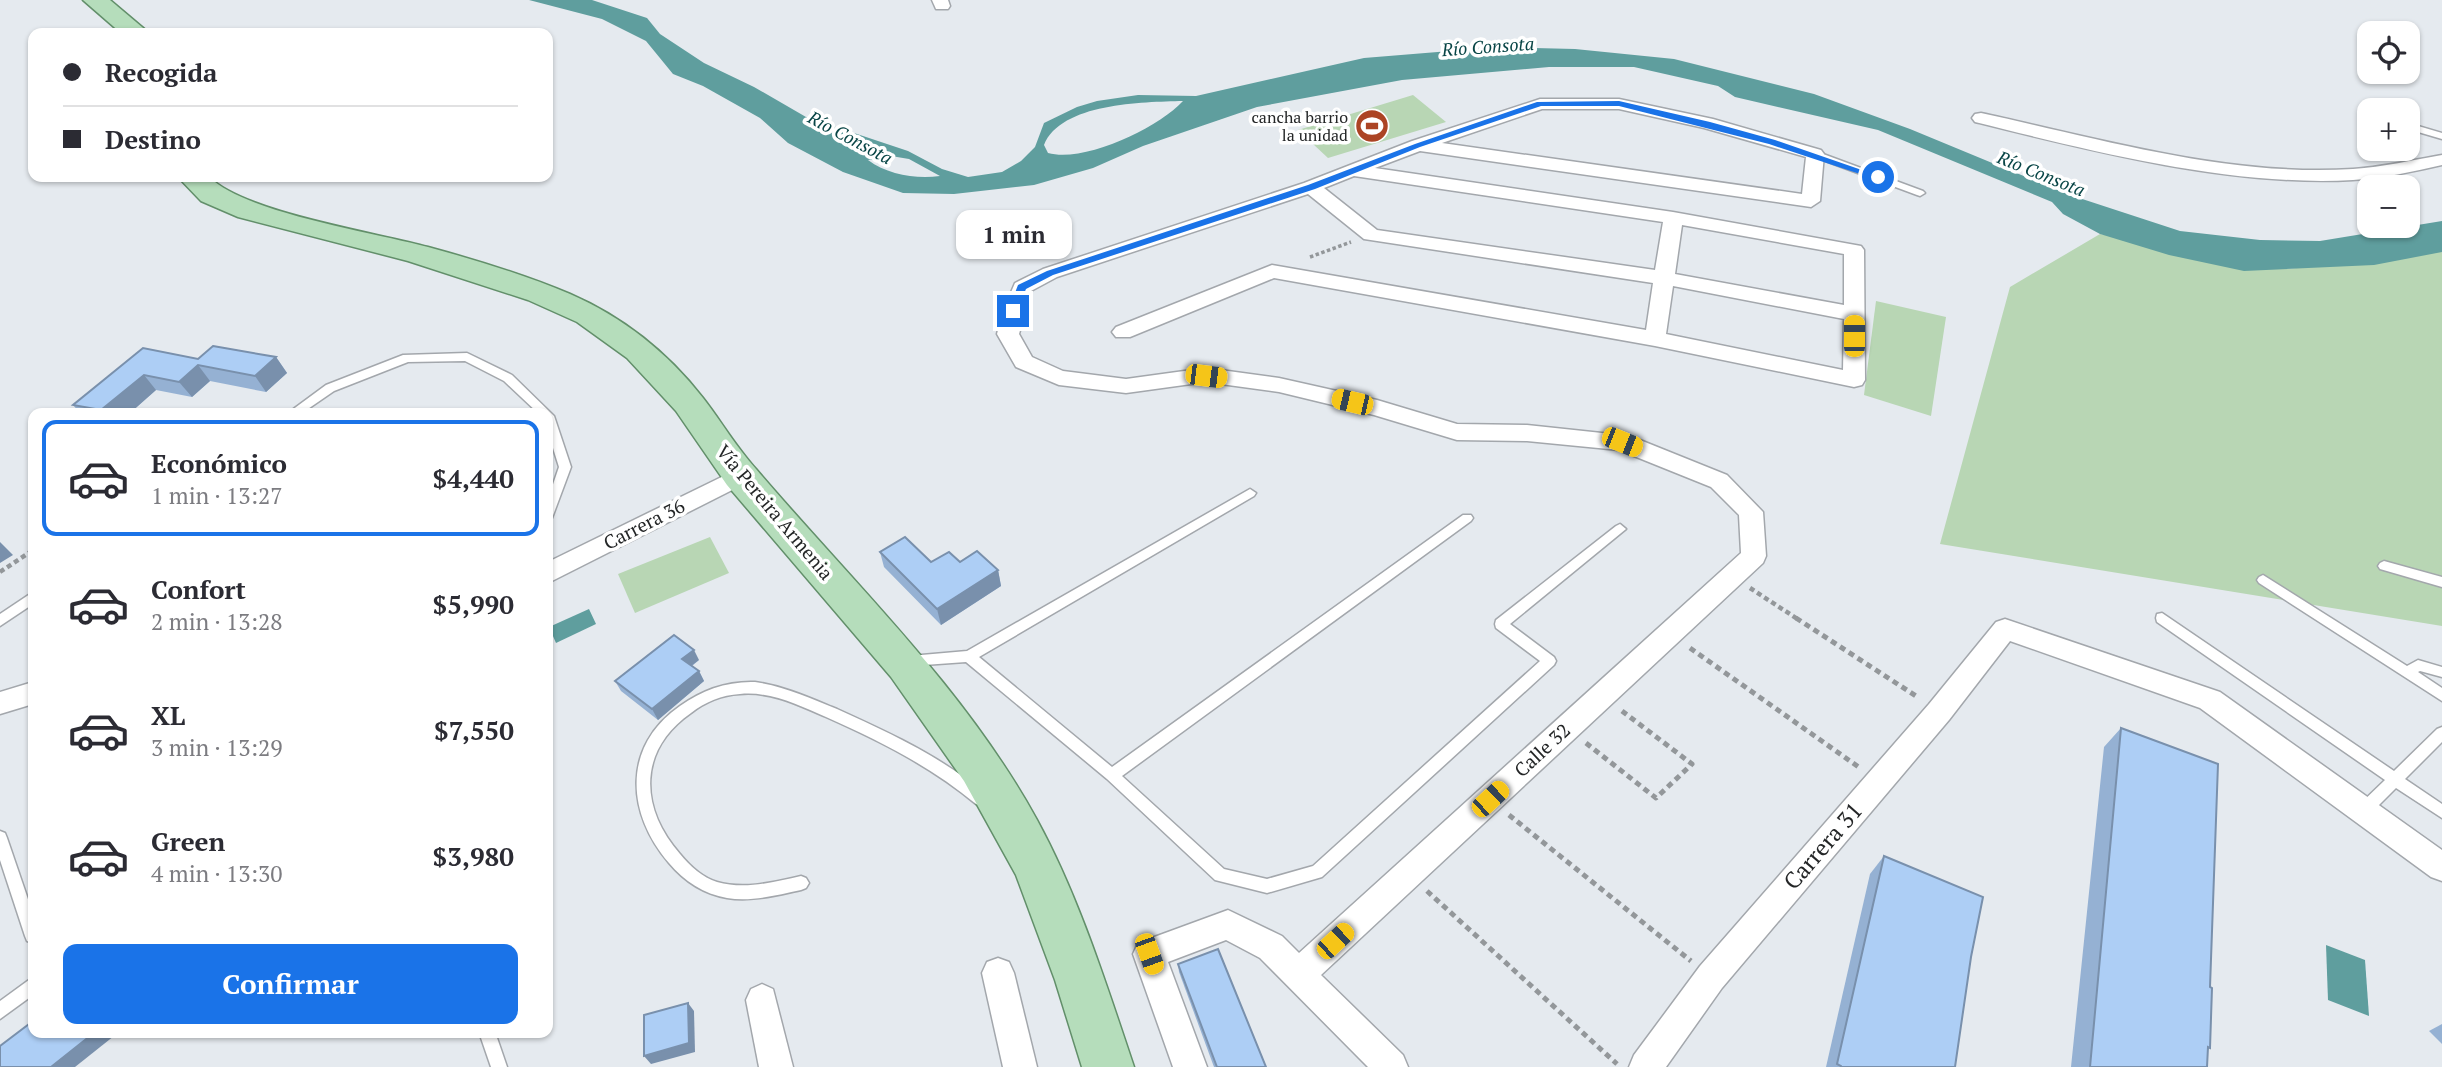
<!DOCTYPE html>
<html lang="es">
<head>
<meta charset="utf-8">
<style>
  :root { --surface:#fff; --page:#f7f7f7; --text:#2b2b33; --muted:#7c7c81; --line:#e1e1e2; --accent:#1a73e8 }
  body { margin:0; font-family:"PT Serif",serif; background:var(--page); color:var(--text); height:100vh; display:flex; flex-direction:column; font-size:26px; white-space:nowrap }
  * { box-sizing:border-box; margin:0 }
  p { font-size:23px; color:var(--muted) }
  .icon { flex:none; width:38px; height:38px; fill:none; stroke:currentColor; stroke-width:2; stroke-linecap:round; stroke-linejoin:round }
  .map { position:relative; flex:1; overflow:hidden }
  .drawer { position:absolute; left:28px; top:408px; width:525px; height:630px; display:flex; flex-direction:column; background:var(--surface); border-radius:14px; box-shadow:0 2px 5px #0004 }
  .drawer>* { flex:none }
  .top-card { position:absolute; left:28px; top:28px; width:525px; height:154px; border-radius:14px; box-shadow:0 2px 5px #0004; display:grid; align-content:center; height:154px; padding:0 35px; background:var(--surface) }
  .buttons { position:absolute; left:2357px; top:21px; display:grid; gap:14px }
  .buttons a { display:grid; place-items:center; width:63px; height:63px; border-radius:14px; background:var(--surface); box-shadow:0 2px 5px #0004; font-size:35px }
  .end { position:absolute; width:32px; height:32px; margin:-16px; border:9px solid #1a73e8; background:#fff; box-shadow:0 0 0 4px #fff }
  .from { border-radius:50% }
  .bubble { position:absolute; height:49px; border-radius:14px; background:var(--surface); box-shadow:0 2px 5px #0004; font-size:23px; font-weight:800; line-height:49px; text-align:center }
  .car { position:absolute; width:21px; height:42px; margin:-21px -10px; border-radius:9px; box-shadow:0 0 5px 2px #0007; background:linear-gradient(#f5c518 24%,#345 0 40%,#f5c518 0 76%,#345 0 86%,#f5c518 0) }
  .top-card b { display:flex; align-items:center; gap:24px; height:66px; font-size:26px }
  .top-card b+b { border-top:2px solid var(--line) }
  .top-card i { width:18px; height:18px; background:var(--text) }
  ul { padding:12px 0 0; list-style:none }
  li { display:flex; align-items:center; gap:21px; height:116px; margin:0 14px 10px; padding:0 21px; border:4px solid transparent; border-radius:14px }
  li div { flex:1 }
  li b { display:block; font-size:26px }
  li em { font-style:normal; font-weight:800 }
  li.active { border-color:var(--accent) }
  li>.icon { width:63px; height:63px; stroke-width:1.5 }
  .action { display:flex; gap:14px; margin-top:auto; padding:14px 35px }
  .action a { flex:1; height:80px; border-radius:14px; background:var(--accent); color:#fff; font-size:28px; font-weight:800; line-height:80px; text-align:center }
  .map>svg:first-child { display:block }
</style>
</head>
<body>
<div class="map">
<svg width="2442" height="1067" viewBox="0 0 2442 1067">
  <rect width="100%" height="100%" fill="#e5eaef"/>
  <!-- green -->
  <g fill="#b8d6b4">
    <path d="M1413 95 1446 122 1328 158 1298 130Z"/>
    <path d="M2100 234 2288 269 2442 250V626L1940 544 2010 287Z"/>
    <path d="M1876 301 1946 317 1931 416 1864 395Z"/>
    <path d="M710 537 729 573 635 613 618 574Z"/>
  </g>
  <!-- water -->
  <g fill="#5f9e9e" fill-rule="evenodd">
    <path d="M529 0H592L647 18 660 34 704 63 754 87 806 117 908 151 942 169 968 177 1002 172 1021 161 1035 147 1044 123 1077 107 1097 101 1138 95 1196 96 1364 58 1499 47 1575 49 1674 59 1814 94 1910 129 2070 195 2180 231 2260 240 2320 241 2442 221V252L2374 265 2244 271 2169 255 2100 234 2063 214 2052 202 1878 130 1735 97 1718 86 1634 67H1549L1402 80 1257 107 1143 146 1093 168 1034 185 954 194 903 193 843 172 788 143 760 118 703 86 673 74 646 41 602 19ZM1183 101C1158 128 1085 163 1048 153L1044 145C1061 103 1142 102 1183 101ZM891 156 909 159 940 176C916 179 888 175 868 160Z"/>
    <path d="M589 609 596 624 556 643 549 627Z"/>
    <path d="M2326 945 2365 960 2369 1016 2328 1000Z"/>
  </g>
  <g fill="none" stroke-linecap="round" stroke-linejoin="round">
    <!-- lane casing -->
    <g stroke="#a3a7ac" stroke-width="3">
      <g id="lane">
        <path d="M2408 123 2442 133V139L2408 129Z"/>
        <path d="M1815 151 1923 191 1925 193 1920 196 1917 195 1812 156V152Z"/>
        <path d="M467 353 512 375 554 416 571 467 552 518 548 519V499L559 467 548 432V413H538L504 381 465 361 408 362 334 391 302 413H288L326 385 403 355Z"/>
        <path d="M1250 489 1256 493 1254 496 979 657 1112 767 1463 515H1471L1473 518 1471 521 1122 776 1224 869 1267 879 1313 866 1540 661 1496 628 1495 624 1496 620 1616 526 1620 524 1626 529 1510 624 1554 657 1556 661 1554 665 1322 877 1267 893 1215 880 1107 779 966 662 910 666 905 665 903 661 905 657 910 656 967 651Z"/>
        <path d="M2384 561 2442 577V587L2380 569 2378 566 2380 563Z"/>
        <path d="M2263 575 2407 666 2418 660 2442 667V677L2420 671 2418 672 2442 688V701L2259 583 2257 580 2259 577Z"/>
        <path d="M33 592V604L0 626V614Z"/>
        <path d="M2162 613 2394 771 2437 729 2442 727V742L2405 779 2442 804V818L2396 788 2369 815 2364 816 2359 815 2357 810 2359 805 2385 780 2157 622 2156 618 2157 614Z"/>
        <path d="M755 682C784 686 810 698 837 709 881 729 925 749 965 778 973 784 984 791 988 800L986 804 981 806 976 804C930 766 880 741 826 717 798 705 770 691 740 694 722 695 705 702 691 713 638 750 639 807 680 854 689 865 703 878 717 882 745 890 774 882 801 876L806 878 809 883 806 888 801 890C777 895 752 902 727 898 704 894 684 881 669 863 626 813 622 746 680 706 702 690 728 681 755 682Z"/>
        <path d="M0 831 5 833 7 838 33 914V943L27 941 25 936 0 860Z"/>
        <path d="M33 977V995L0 1019V1001Z"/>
        <path d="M479 1032H495L507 1067H491Z"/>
      </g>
    </g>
    <!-- street casing -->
    <g stroke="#a3a7ac" stroke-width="3">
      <g id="street">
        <path d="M932 0H948L950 6 948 9H936Z"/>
        <path d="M1540 99H1619L1713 119 1821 150 1824 154 1820 201 1811 207 1420 151 1375 168 1673 212 1861 246 1864 250 1865 380 1862 385 1854 387 1655 346 1274 278 1130 337H1116L1112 332 1116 327 1272 265 1646 330 1653 283 1364 239 1308 194 1057 277 1031 291 1019 334 1032 357 1063 371 1126 379 1206 368 1279 378 1377 400 1457 424 1527 425 1630 436 1727 475 1763 512 1766 556 1763 563 1321 975 1403 1055 1408 1067H1368L1260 958 1226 940 1168 962 1207 1067H1173L1133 954 1138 943 1228 910 1282 936 1299 953 1741 553 1739 515 1711 487 1619 450 1527 441 1457 440 1374 415 1279 392 1206 382 1126 393 1059 385 1016 367 997 334 1003 311 1015 283 1043 269 1304 183 1412 141ZM1542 109H1619L1704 128 1806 157 1802 194 1442 143ZM1354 176 1663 222 1655 270 1377 230 1324 188ZM1682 225 1844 254V305L1675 274ZM1673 286 1844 319 1843 370 1666 334Z"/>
        <path d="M1981 113C2102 139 2228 177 2353 169 2383 167 2413 160 2442 155V165C2412 172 2383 178 2353 180 2233 187 2091 151 1975 122L1972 118 1975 114Z"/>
        <path d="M740 468 748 470 752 476 748 482 548 583V562Z"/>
        <path d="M2005 619 2220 692 2442 850V881L2431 877 2200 708 2010 641 1949 720 1722 988 1666 1067H1629L1634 1055 1700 966 1929 704 1996 622Z"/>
        <path d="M33 682V704L0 714V692Z"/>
        <path d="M998 958 1009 962 1014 973 1037 1067H1003L982 973 987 962Z"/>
        <path d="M762 984 773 989 793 1067H759L746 1000 751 989Z"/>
      </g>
    </g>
    <!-- primary casing -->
    <g stroke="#628f6a" stroke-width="3">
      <g id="primary">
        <path d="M83 0H110L149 33H121Z"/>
        <path d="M178 177H209C246 213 373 232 428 247 476 260 525 275 570 294 623 317 668 353 703 398 721 421 736 447 756 469 853 583 964 687 1037 820 1079 897 1106 984 1134 1067H1082L1055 980 1016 875 964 781 891 677 727 485 676 411 627 358 577 322 528 300 408 261 238 217 201 201Z"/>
      </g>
    </g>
    <!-- path-far2 -->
    <path stroke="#93979a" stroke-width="3.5" stroke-dasharray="3.5 2.5" stroke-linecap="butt" d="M1310 257 1351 242"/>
    <!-- path-far1 -->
    <g stroke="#93979a" stroke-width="4.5" stroke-dasharray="5 3.5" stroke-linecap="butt">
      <path d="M0 572 33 550"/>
      <path d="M1750 588 1799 620"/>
    </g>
    <!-- path -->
    <g stroke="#93979a" stroke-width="5" stroke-dasharray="6 4.5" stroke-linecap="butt">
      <path d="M1796 618 1919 698"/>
      <path d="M1690 648 1860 768"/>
      <path d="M1586 743 1656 798 1692 764 1622 711"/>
      <path d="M1509 815 1691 961"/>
      <path d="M1427 891 1617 1064"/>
    </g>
    <!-- lane -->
    <use href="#lane" fill="#fff" fill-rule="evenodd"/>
    <!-- street -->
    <use href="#street" fill="#fff" fill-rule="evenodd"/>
    <!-- primary -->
    <use href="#primary" fill="#b5ddbb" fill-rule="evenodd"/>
  </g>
  <!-- wall -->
  <g fill="#95b1d3">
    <path d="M143 348 198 359 276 357 287 373 266 392 210 381 192 397 156 390 130 413H80L73 405Z"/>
    <path d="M880 552 931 562H960L998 570 1001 586 941 625 884 567Z"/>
    <path d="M699 660 692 666 699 671 704 681 658 720 621 691 615 681Z"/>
    <path d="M2121 728 2210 987V1048L2208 1050 2207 1067H2071L2104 747Z"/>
    <path d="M1884 856 1971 957 1955 1067H1826L1870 874Z"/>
    <path d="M1178 964 1266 1067H1214L1179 972Z"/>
    <path d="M2442 1024V1044L2429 1031Z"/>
  </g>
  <!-- shaded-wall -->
  <g fill="#7990ac">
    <path d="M276 357 287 373 266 392 255 376Z"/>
    <path d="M198 365 210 381 192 397 179 382Z"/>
    <path d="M144 375 156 390 130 413H103L101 410Z"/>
    <path d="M0 542 13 555 0 563Z"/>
    <path d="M998 570 1001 586 941 625 937 609Z"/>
    <path d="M694 650 699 660 687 669 682 659Z"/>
    <path d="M699 671 704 681 658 720 652 709Z"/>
    <path d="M688 1003 694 1011 695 1052 651 1064 644 1056Z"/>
    <path d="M95 1032H119L75 1067H51Z"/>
  </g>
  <!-- building -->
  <g fill="#adcef5" stroke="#7990ac" stroke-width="2">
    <path d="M213 346 276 357 255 376 198 365 179 382 144 375 101 410 73 405 143 348 198 359Z"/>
    <path d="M905 537 931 562 949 552 960 562 977 551 998 570 937 609 880 552Z"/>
    <path d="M674 635 694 650 682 659 699 671 652 709 615 681Z"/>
    <path d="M2121 728 2218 764 2210 987 2212 988 2210 1048 2208 1047 2207 1067H2090Z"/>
    <path d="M1884 856 1983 897 1971 957 1955 1067H1841V1066L1837 1064Z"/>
    <path d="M1218 949 1266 1067H1217L1178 964Z"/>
    <path d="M688 1003 689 1043 644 1056V1015Z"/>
    <path d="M33 1021V1032H95L51 1067H0V1046Z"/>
  </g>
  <!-- route -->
  <path fill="#1a73e8" d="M1619 101 1710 122 1775 140 1882 177 1875 179 1769 144 1619 106H1541L1420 147 1315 189 1053 275 1026 289 1016 313 1008 311 1018 285 1047 271 1308 185 1415 144 1537 102Z"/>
  <!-- icons -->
  <defs>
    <g id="stadium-disc" transform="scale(1.75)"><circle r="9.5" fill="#ac4424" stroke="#fff"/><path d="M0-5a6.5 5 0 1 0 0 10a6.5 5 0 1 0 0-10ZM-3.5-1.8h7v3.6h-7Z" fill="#fff"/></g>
  </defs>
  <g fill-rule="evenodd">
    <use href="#stadium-disc" x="1372" y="126"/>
  </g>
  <g text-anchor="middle" stroke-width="7" stroke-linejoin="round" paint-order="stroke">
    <!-- far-poi labels -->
    <g font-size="16" fill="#242627" stroke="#fff" text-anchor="end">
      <text x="1348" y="123">cancha barrio<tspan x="1348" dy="18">la unidad</tspan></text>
    </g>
    <!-- far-water labels -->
    <g font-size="18" font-style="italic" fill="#084546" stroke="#fff">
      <text transform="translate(1488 47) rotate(-4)" y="6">Río Consota</text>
      <text transform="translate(850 138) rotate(28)" y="6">Río Consota</text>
      <text transform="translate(2041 174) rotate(22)" y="6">Río Consota</text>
    </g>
    <!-- street labels -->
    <g font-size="19" fill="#242627" stroke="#fff">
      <text transform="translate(775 512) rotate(50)" y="7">Vía Pereira Armenia</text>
      <text transform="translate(644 524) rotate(-27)" y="7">Carrera 36</text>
      <text transform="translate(1542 750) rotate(-43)" y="7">Calle 32</text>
    </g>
    <!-- near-street labels -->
    <g font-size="23" fill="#242627" stroke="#fff">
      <text transform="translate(1823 846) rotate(-49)" y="8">Carrera 31</text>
    </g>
  </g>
</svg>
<div class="buttons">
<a><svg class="icon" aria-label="locate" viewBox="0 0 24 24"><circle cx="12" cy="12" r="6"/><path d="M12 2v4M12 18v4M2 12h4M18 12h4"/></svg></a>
<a>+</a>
<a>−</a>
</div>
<i class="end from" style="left:1878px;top:177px"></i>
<i class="end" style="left:1013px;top:311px"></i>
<div class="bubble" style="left:956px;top:210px;width:116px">1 min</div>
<i class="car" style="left:1854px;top:336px;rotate:0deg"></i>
<i class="car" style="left:1206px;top:376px;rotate:97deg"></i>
<i class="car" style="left:1352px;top:402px;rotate:283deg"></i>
<i class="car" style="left:1622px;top:442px;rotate:112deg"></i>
<i class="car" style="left:1490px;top:799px;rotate:47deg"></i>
<i class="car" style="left:1335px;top:941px;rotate:47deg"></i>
<i class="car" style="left:1149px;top:954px;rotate:160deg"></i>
<div class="top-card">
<b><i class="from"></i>Recogida</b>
<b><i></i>Destino</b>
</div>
<section class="drawer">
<ul>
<li class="active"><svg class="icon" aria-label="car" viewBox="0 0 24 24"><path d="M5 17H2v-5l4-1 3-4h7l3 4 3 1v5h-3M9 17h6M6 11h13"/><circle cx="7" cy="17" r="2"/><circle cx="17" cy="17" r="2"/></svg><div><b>Económico</b><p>1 min · 13:27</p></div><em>$4,440</em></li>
<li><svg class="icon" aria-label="car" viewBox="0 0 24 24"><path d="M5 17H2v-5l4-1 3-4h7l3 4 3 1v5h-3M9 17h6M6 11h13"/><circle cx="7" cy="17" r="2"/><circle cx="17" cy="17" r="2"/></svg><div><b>Confort</b><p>2 min · 13:28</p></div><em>$5,990</em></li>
<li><svg class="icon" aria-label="car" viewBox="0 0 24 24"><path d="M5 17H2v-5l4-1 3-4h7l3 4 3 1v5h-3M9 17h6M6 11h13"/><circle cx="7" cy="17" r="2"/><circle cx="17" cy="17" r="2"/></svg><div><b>XL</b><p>3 min · 13:29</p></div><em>$7,550</em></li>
<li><svg class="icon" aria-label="car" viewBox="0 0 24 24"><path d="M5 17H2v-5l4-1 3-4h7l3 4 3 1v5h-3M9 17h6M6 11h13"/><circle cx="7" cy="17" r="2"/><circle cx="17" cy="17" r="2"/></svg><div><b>Green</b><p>4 min · 13:30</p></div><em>$3,980</em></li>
</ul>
<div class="action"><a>Confirmar</a></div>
</section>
</div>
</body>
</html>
